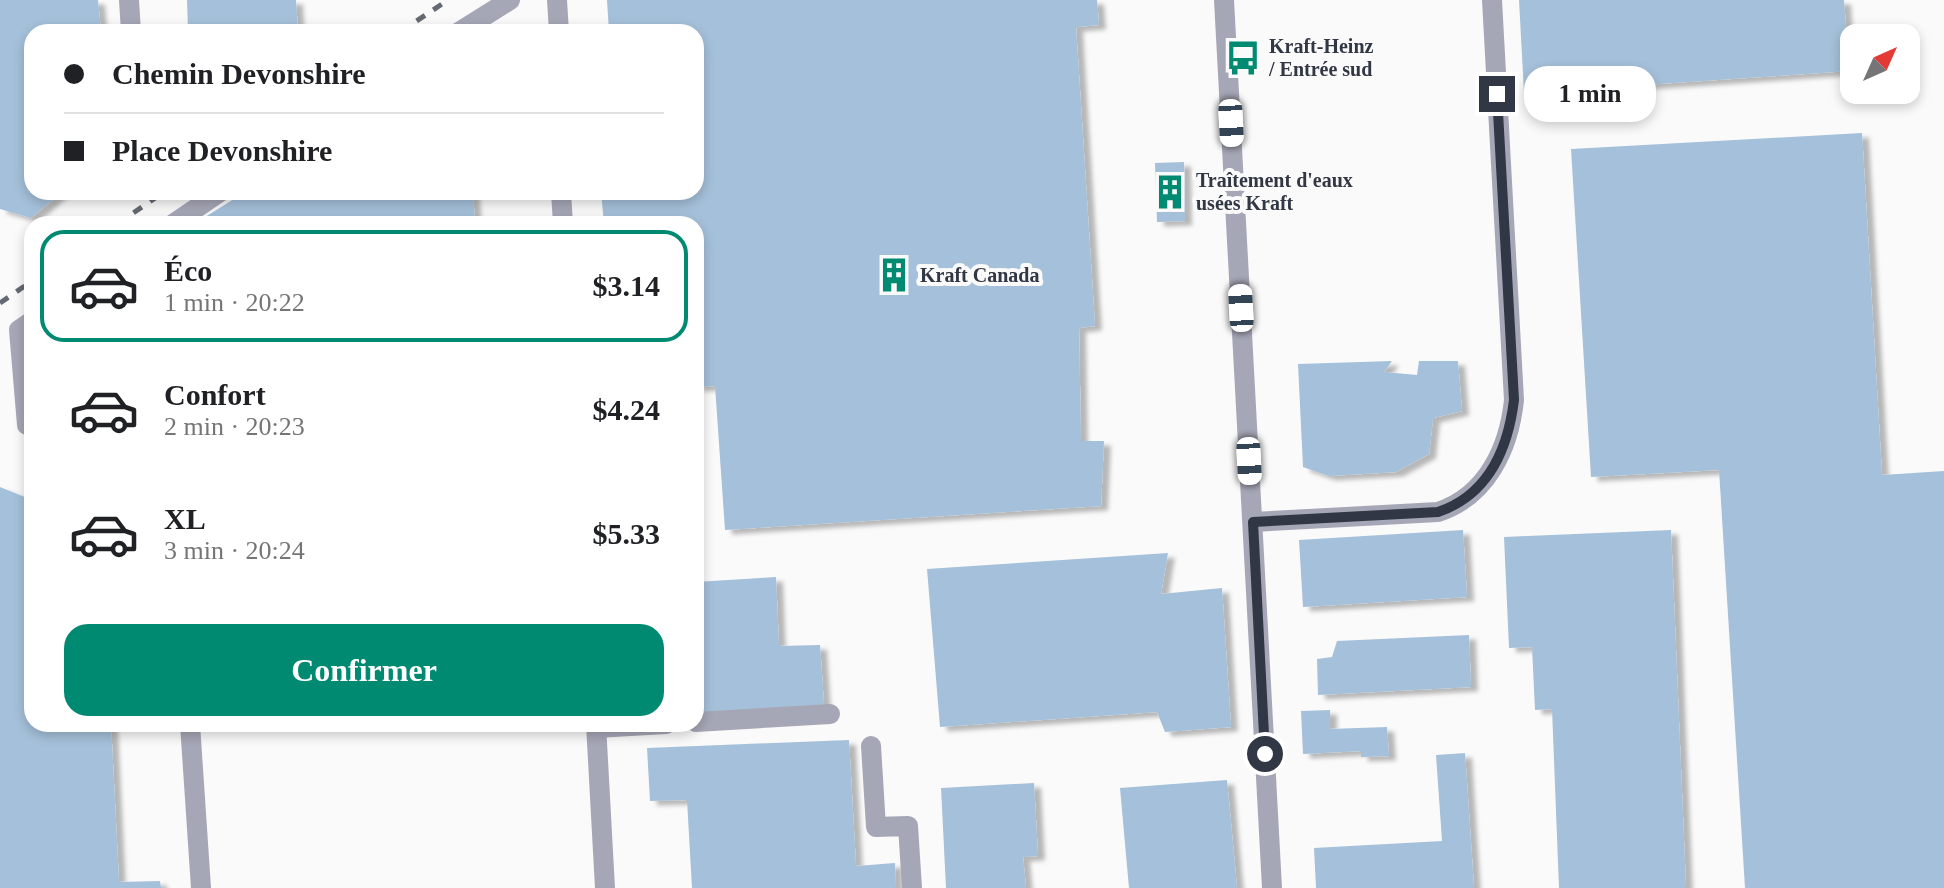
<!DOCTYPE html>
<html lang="fr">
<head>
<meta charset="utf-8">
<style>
  :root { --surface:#fff; --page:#f2f2f2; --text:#202124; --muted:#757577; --line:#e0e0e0; --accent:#008a71 }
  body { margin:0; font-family:"Times New Roman",serif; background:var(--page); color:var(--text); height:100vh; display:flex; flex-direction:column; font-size:30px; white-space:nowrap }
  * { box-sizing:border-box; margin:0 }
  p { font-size:26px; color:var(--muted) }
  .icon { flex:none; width:44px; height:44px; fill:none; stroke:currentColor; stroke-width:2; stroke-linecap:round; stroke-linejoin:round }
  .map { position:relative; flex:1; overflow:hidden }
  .side { position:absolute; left:24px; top:216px; width:680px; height:516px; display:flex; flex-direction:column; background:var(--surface); border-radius:24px; box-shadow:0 4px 12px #0003 }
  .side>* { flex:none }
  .banner { position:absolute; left:24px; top:24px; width:680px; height:176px; border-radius:24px; box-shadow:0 4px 12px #0003; display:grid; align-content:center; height:176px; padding:0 40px; background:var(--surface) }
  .needle { width:52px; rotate:45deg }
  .tools { position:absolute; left:1840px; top:24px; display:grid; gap:16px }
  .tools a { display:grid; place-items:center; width:80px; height:80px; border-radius:16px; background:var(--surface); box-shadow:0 4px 12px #0003; font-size:40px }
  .end { position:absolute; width:36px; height:36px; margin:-18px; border:10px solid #313744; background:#fff; box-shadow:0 0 0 4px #fff }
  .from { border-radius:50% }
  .bubble { position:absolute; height:56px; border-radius:24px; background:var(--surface); box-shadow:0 4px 12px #0003; font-size:26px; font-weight:800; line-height:56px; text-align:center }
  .car { position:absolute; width:24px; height:48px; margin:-24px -12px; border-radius:10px; box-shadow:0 0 6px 2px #0007; background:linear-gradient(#fff 24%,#345 0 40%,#fff 0 76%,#345 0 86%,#fff 0) }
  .banner b { display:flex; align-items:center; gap:28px; height:76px; font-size:30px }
  .banner b+b { border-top:2px solid var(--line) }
  .banner i { width:20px; height:20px; background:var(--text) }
  ul { padding:14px 0 0; list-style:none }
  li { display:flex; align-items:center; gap:24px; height:112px; margin:0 16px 12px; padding:0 24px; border:4px solid transparent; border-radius:24px }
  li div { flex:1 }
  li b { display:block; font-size:30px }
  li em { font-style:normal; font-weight:800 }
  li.active { border-color:var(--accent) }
  li>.icon { width:72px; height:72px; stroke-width:1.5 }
  .action { display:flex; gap:16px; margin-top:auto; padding:16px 40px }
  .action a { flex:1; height:92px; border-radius:24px; background:var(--accent); color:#fff; font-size:32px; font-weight:800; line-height:92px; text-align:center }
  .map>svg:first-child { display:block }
</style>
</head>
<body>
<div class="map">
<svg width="1944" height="888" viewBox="0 0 1944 888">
  <defs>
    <filter id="shadow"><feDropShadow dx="7" dy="4.5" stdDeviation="2" flood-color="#0004"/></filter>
  </defs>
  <rect width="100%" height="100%" fill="#fafafa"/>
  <!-- building -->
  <g fill="#a5c0da" filter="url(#shadow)">
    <path d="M0 0H98L101 32H32V192H62L31 218 0 209Z"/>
    <path d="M187 0H296L298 32H188Z"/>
    <path d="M607 0H1097L1099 25 1076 27 1095 326 1079 328 1081 441H1104L1101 506 725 530 715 386 696 387V224H604L601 192H696V32H609Z"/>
    <path d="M1519 0H1844L1849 71 1524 93Z"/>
    <path d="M1862 133 1882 475 1944 471V888H1745L1719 470 1591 477 1571 149Z"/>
    <path d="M1184 162 1185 221 1157 222 1155 163Z"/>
    <path d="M245 192H473L475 224H194Z"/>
    <path d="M1392 361 1384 372 1417 375 1419 361H1458L1462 411 1433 418 1429 454 1396 472 1329 476 1303 467 1298 364Z"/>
    <path d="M0 487 32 500V724H111L119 882 160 881 161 888H0Z"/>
    <path d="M1463 530 1467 597 1303 607 1299 540Z"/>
    <path d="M1671 530 1686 888H1559L1552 709 1535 710 1532 647 1509 648 1504 537Z"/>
    <path d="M1168 553 1161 594 1222 588 1231 727 1165 732 1157 712 940 727 927 569Z"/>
    <path d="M776 577 779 646 820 645 824 705 696 713V582Z"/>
    <path d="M1469 635 1471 687 1318 695 1317 659 1332 657 1337 641Z"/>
    <path d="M1330 710V729L1387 727 1389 756 1361 757V751L1303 754 1301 711Z"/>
    <path d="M849 740 856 866 895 863 896 888H692L687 800 650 801 647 748Z"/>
    <path d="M1465 753 1474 888H1316L1314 848 1442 841 1436 755Z"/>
    <path d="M1227 780 1237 888H1129L1120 788Z"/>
    <path d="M1034 783 1038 856 1023 857 1026 888H946L941 788Z"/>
  </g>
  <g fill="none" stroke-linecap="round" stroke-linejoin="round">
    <!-- minor -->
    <g stroke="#a6a7b6" stroke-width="20">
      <path d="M129 0 131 32"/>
      <path d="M557 0 559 32"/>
      <path d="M1224 0 1272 888"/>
      <path d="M459 32 510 0"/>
      <path d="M561 192 563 224"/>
      <path d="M173 224 220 192"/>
      <path d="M32 321 19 330 27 425 32 427"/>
      <path d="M1253 522 1438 512C1487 496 1509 448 1514 400L1492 0"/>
      <path d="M696 722 830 714"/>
      <path d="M190 724 201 888"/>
      <path d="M596 724 605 888"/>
      <path d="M596 728 666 724"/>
      <path d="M871 746 876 827 908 826 912 888"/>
    </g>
    <!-- rail -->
    <g stroke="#646972" stroke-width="5" stroke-dasharray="10 10" stroke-linecap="butt">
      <path d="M400 32 448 0"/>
      <path d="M117 224 164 192"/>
      <path d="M0 303 32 281"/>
    </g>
  </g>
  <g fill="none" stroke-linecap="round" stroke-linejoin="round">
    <!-- route -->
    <path stroke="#313744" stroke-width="10" d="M1265 754 1253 522 1438 512C1488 495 1508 449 1514 400L1497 94"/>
  </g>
  <!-- icons -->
  <defs>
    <g id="bus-bare" transform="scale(2.76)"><path d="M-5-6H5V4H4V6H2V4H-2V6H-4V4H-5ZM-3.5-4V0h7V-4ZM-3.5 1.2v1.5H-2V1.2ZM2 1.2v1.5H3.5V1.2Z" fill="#008a71" stroke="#fafafa" stroke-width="2.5" paint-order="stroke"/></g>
    <g id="building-bare" transform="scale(2.76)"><path d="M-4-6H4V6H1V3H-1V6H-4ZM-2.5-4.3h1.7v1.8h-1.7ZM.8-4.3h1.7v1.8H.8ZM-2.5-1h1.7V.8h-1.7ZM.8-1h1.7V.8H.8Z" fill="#008a71" stroke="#fafafa" stroke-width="2.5" paint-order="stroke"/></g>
  </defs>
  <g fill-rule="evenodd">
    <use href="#bus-bare" x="1243" y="58"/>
    <use href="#building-bare" x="1170" y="192"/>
    <use href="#building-bare" x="894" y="275"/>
  </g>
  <g text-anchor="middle" stroke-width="8" stroke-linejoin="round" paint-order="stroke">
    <!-- poi labels -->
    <g font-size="20" font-weight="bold" fill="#313744" stroke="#fafafa" text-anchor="start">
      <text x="1269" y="53">Kraft-Heinz<tspan x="1269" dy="23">/ Entrée sud</tspan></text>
      <text x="1196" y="187">Traîtement d'eaux<tspan x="1196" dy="23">usées Kraft</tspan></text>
      <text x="920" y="282">Kraft Canada</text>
    </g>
  </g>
</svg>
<div class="tools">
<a><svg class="needle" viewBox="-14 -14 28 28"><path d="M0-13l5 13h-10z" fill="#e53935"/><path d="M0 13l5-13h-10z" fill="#757577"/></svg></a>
</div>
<i class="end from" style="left:1265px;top:754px"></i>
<i class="end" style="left:1497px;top:94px"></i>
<div class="bubble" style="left:1524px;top:66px;width:132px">1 min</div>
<i class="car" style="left:1231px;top:123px;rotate:177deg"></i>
<i class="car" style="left:1241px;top:308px;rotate:357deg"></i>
<i class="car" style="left:1249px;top:461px;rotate:177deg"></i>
<div class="banner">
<b><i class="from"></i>Chemin Devonshire</b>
<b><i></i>Place Devonshire</b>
</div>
<section class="side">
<ul>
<li class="active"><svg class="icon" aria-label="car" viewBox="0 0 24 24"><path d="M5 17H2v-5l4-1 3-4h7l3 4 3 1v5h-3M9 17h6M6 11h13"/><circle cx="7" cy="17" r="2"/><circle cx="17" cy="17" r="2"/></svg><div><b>Éco</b><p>1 min · 20:22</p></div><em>$3.14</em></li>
<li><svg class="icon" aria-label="car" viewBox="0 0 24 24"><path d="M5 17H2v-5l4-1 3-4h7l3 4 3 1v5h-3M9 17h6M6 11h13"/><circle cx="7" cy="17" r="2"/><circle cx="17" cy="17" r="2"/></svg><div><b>Confort</b><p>2 min · 20:23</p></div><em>$4.24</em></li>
<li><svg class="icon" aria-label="car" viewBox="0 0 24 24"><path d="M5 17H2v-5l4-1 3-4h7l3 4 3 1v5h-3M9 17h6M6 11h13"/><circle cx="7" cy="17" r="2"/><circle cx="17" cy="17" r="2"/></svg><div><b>XL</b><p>3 min · 20:24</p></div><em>$5.33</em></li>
</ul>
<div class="action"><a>Confirmer</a></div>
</section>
</div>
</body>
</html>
